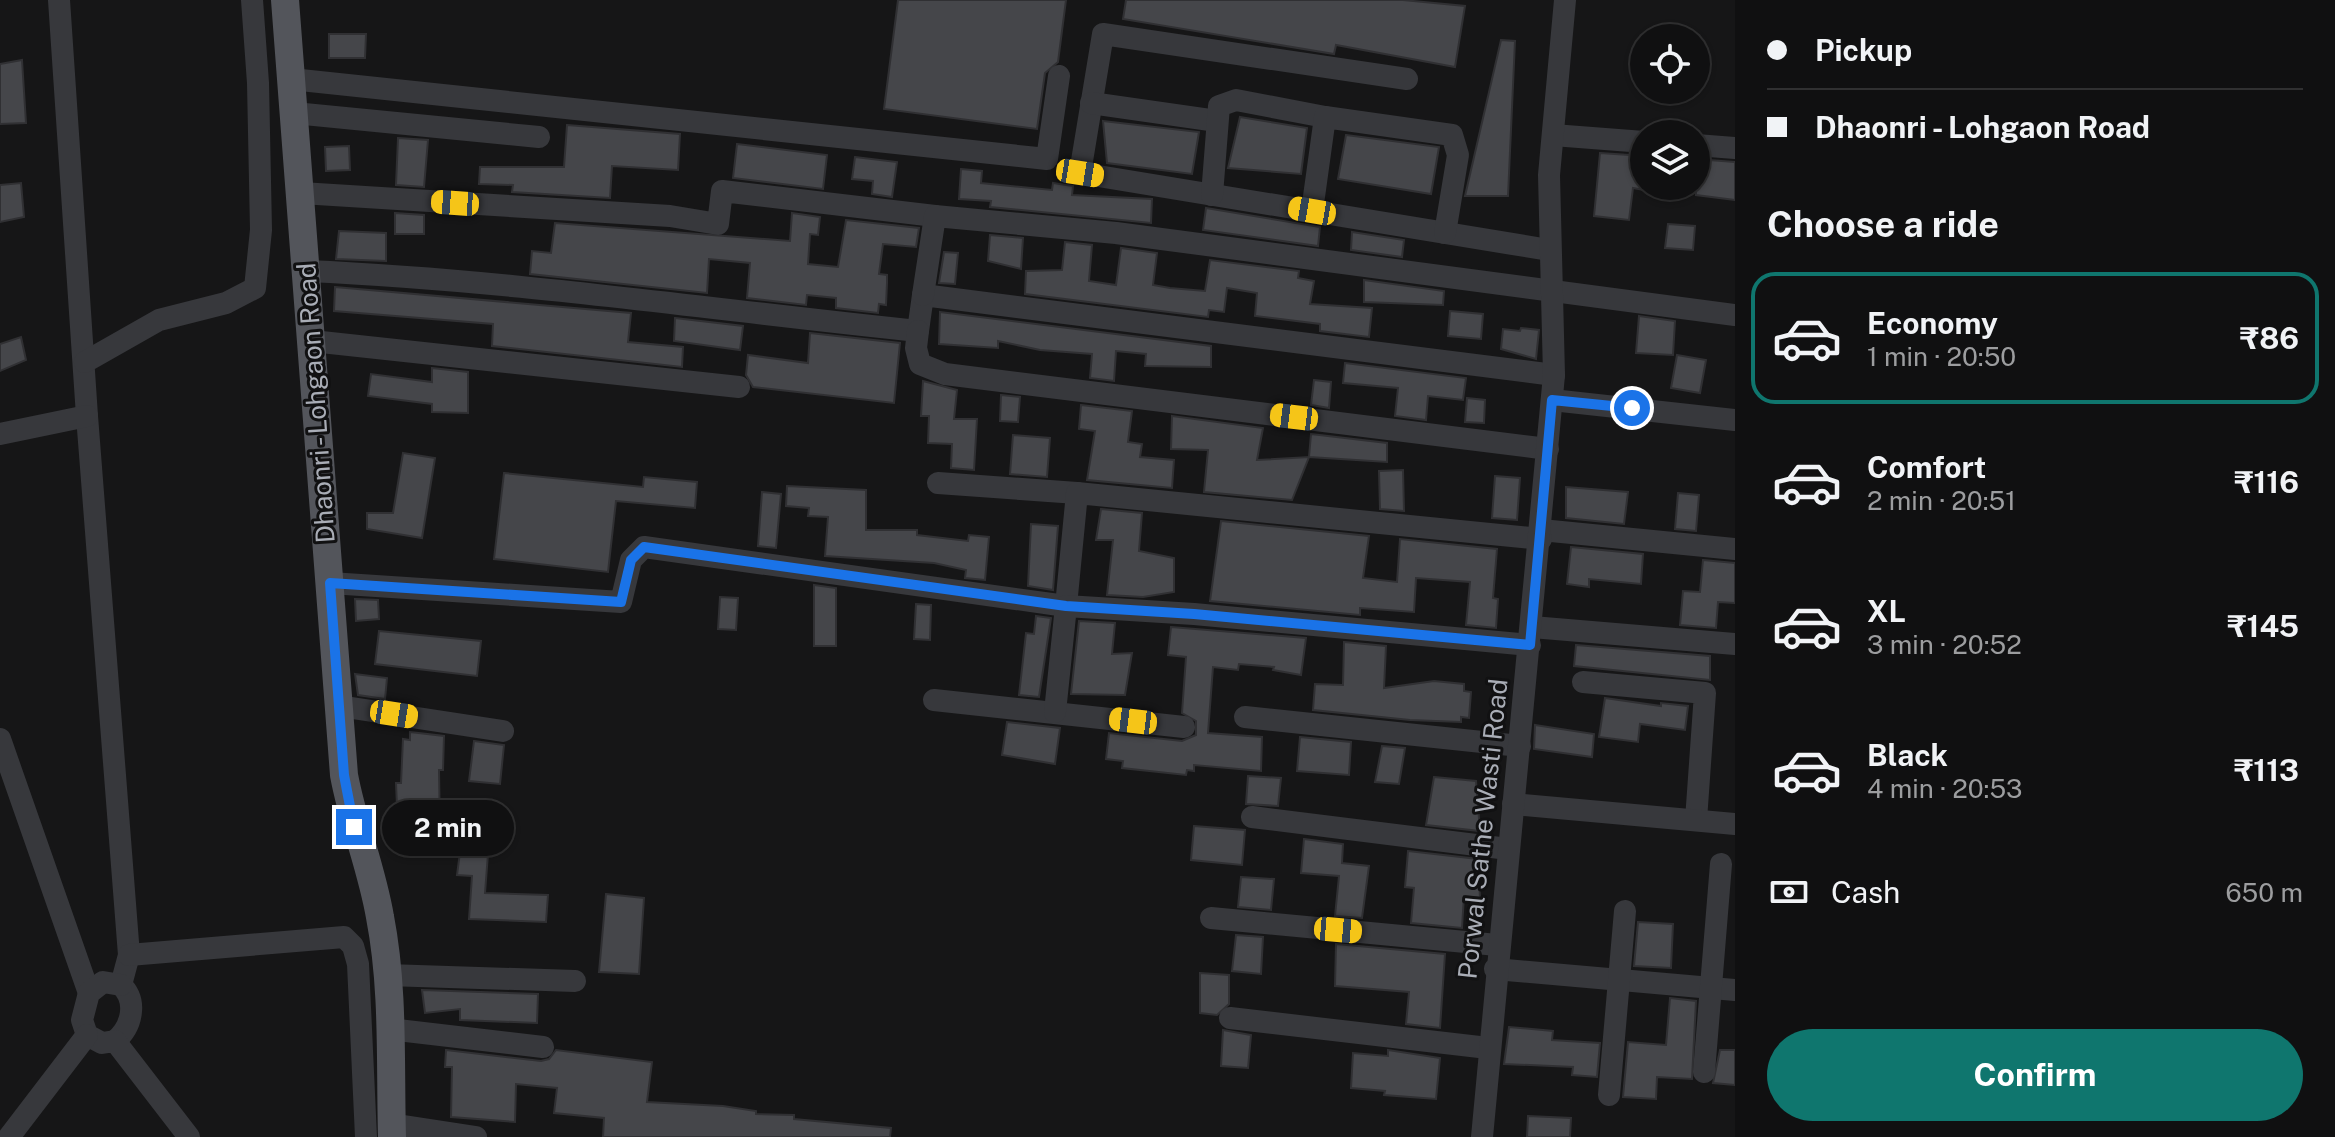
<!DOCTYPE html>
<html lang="en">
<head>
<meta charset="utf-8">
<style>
  :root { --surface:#101011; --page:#1e1e1f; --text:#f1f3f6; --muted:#9c9d9f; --line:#303031; --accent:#0f766e }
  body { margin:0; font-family:"Public Sans",sans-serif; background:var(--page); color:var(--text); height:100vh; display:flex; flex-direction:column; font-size:30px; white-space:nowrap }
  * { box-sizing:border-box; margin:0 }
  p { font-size:26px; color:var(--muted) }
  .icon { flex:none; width:44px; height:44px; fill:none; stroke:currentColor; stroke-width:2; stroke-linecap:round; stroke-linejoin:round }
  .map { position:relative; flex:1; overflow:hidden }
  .panel { display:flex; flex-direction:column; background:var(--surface); width:600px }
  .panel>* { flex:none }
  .hud { display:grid; align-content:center; height:176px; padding:0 32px; background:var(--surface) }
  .tools { position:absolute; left:1630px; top:24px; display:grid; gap:16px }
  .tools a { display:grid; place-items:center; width:80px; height:80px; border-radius:50%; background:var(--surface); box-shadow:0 2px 6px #0004,0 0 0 2px var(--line); font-size:40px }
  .end { position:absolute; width:36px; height:36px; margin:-18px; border:10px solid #1a73e8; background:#fff; box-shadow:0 0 0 4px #fff }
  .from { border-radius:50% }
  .bubble { position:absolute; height:56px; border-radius:28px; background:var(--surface); box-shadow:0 2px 6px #0004,0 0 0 2px var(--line); font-size:26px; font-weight:700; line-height:56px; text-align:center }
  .car { position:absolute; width:24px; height:48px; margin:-24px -12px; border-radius:10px; box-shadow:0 0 6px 2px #0007; background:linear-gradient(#f5c518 24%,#345 0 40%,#f5c518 0 76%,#345 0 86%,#f5c518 0) }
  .hud b { display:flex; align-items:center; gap:28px; height:76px; font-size:30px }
  .hud b+b { border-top:2px solid var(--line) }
  .hud i { width:20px; height:20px; background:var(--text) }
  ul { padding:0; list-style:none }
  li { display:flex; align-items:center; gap:24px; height:132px; margin:0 16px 12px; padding:0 16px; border:4px solid transparent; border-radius:24px }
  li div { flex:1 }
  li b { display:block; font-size:30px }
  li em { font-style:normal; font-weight:700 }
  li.selected { border-color:var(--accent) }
  li>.icon { width:72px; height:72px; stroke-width:1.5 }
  h2 { padding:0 32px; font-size:36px; line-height:96px }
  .pay { display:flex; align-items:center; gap:20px; height:88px; padding:0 32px; font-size:30px }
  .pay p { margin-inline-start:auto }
  .cta { display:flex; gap:16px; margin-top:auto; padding:16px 32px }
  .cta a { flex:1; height:92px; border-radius:48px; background:var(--accent); color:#fff; font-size:32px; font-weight:700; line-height:92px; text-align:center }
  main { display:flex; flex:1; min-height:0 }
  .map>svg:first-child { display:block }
</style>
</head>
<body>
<main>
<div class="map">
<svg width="1735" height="1137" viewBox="0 0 1735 1137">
  <rect width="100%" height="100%" fill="#161617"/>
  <!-- building -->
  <g fill="#45464a" stroke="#303033" stroke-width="2">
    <path d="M898 0H1066L1058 62 1045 73 1037 129 884 109Z"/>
    <path d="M1126 0H1403L1465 6 1455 67 1336 45 1334 54 1123 19Z"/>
    <path d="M329 34H366L365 58H329Z"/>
    <path d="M1501 40 1515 41 1508 196H1465Z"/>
    <path d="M22 60 26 123 0 124V64Z"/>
    <path d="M1240 117 1307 128 1301 174 1228 168Z"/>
    <path d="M1103 121 1199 132 1192 174 1107 163Z"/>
    <path d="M567 125 680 134 678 170 612 166 610 198 512 192 513 185 479 184 480 167H564Z"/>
    <path d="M1346 135 1439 147 1431 194 1338 179Z"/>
    <path d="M398 138 428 140 424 187 396 185Z"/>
    <path d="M737 144 827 155 823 189 733 178Z"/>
    <path d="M349 146 350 170 326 171 325 147Z"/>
    <path d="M1600 153 1644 156V190L1633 188 1629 220 1594 216Z"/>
    <path d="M855 157 897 162 892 197 872 194 873 181 852 179Z"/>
    <path d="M1696 159 1735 162V200L1696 195Z"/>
    <path d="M961 169 982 171 981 183 1052 190 1053 183 1073 186 1072 195 1152 199 1151 223 990 207 991 201 959 199Z"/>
    <path d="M21 183 24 217 0 222V185Z"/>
    <path d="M1206 208 1320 227 1318 246 1203 230Z"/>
    <path d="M395 213 424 215V234H395Z"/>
    <path d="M792 213 820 217 818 235 810 234 808 264 838 267 846 220 919 228 916 247 883 244 879 274 887 275V283L886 305 879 304 878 313 836 308V298L807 295 806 305 747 298 750 263 709 259 707 293 530 274 532 251 551 253 555 223 790 241Z"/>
    <path d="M1668 224 1695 226 1693 250 1665 248Z"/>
    <path d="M339 231 386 233V261L336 259Z"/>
    <path d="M1352 232 1404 240 1402 257 1351 250Z"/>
    <path d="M990 235 1023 238 1021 269 988 261Z"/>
    <path d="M1065 242 1092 245 1089 281 1116 285 1121 248 1157 253 1153 285 1170 288 1205 291 1210 260 1299 271 1298 278 1314 281 1310 304 1372 308 1369 337 1320 331V324L1255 316 1257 293 1227 288 1224 312 1209 310 1208 317 1025 294 1026 271 1062 270Z"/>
    <path d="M944 252 958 253 955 284 939 283Z"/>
    <path d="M1364 280 1444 291 1443 305 1364 302Z"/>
    <path d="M335 287 631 313 628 342 683 347 682 367 492 346 493 324 334 311Z"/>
    <path d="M1450 311 1483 314 1481 339 1448 336Z"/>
    <path d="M940 312 1211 346V367L1145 366 1146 354 1116 351 1114 381 1090 378 1092 354 1040 350 998 341V348L939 344Z"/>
    <path d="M1639 316 1675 321 1673 355 1636 353Z"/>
    <path d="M675 318 743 326 740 350 674 341Z"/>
    <path d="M1521 328 1539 330 1536 359 1501 349 1503 329 1520 331Z"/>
    <path d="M810 333 900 343 894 403 753 387 746 375 748 355 808 363Z"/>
    <path d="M21 337 26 360 0 371V344Z"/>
    <path d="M1677 355 1706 360 1700 393 1671 388Z"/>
    <path d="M1345 363 1466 378 1463 400 1428 396 1426 420 1395 416 1398 388 1343 383Z"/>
    <path d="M432 368 468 372V413L432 412V404L368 396 371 374 432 382Z"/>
    <path d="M1314 380 1331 382 1329 408 1311 405Z"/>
    <path d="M923 381 957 390 954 419H977L974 470 951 468 952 444 928 443 929 416H921Z"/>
    <path d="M1001 395 1020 397 1018 422 1000 421Z"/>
    <path d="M1467 398 1485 400 1484 423 1465 422Z"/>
    <path d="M1081 405 1132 411 1128 442 1142 444 1140 457 1174 460 1172 488 1087 480 1095 431 1079 429Z"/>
    <path d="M1172 416 1263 428 1257 460 1309 457 1292 500 1204 492 1208 450 1171 449Z"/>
    <path d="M1311 434 1387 443V462L1309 457Z"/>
    <path d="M1013 435 1050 438 1047 477 1010 474Z"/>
    <path d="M403 453 435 458 422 538 367 529V513H393Z"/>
    <path d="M1403 470 1404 511 1380 509 1379 471Z"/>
    <path d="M504 473 643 487 644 477 697 482 695 508 616 501 608 572 494 559Z"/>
    <path d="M1495 476 1520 478 1517 520 1492 518Z"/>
    <path d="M787 486 866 490V530H917V535L968 541 969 535 989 537 985 580 965 578 966 570 934 563 825 556 828 517 808 516 809 508 786 506Z"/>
    <path d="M1566 487 1628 492 1624 524 1566 518Z"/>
    <path d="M762 492 781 494 776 548 758 546Z"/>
    <path d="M1678 493 1699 495 1696 531 1675 529Z"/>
    <path d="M1101 509 1142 513 1139 551 1174 558V592L1143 597 1107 595 1113 540H1096Z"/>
    <path d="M1221 521 1369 536 1363 578 1397 582 1400 539 1497 549 1493 598 1498 599 1496 628 1466 625 1470 582 1416 578 1414 612 1360 608V615L1210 601Z"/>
    <path d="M1031 524 1058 526 1053 590 1028 586Z"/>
    <path d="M1571 547 1643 554 1641 584 1589 579V587L1567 584Z"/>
    <path d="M1703 560 1735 563V603L1718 602 1716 628 1680 625 1683 591 1700 592Z"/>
    <path d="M814 585 836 588V646H814Z"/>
    <path d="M720 597 738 598 736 630 718 629Z"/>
    <path d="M355 599 378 600 379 619 356 621Z"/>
    <path d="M916 604 931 605 930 640 914 639Z"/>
    <path d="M1036 616 1051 618 1039 697 1019 695 1026 633 1034 634Z"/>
    <path d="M1079 621 1115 623 1112 654 1132 653 1125 695 1071 694Z"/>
    <path d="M1171 627 1306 638 1301 675 1273 670 1274 667 1239 664 1238 670 1213 667 1208 733 1262 737 1261 771 1194 765V771L1187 770 1186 775 1122 768 1123 761 1106 759 1109 733 1182 741 1196 735V721L1182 713 1186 657 1168 655Z"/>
    <path d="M379 631 481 641 477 676 375 664Z"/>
    <path d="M1344 642 1386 646 1384 688 1434 681 1464 684V691L1471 692 1469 718 1461 717V722L1410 720 1313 710 1315 684 1343 685Z"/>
    <path d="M1576 645 1710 656V680L1574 666Z"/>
    <path d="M355 674 387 678 385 699 358 695Z"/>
    <path d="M1605 698 1661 706V703L1688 706 1685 730 1640 724 1638 742 1599 737Z"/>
    <path d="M1007 722 1060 728 1055 764 1002 755Z"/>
    <path d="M1535 725 1594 734 1592 757 1534 749Z"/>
    <path d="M410 732 444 736 443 770H439L440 831 403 834V830H398L396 783H401L403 739 410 740Z"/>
    <path d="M1300 737 1351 742 1349 775 1297 771Z"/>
    <path d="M474 741 504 745 500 784 469 781Z"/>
    <path d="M1382 746 1405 748 1399 784 1375 782Z"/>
    <path d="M1248 776 1281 778 1278 806 1246 804Z"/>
    <path d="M1434 777 1476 781 1480 831 1426 825Z"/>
    <path d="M1194 826 1245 830 1242 865 1191 860Z"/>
    <path d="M1304 839 1343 844 1342 863 1369 866 1362 918 1335 916 1339 876 1301 873Z"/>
    <path d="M1408 851 1478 859 1480 898 1464 896 1462 928 1411 923 1414 888 1405 887Z"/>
    <path d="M460 852 488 854 485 893 548 895 546 922 469 919 472 876 457 875Z"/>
    <path d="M1241 877 1274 879 1271 910 1238 907Z"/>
    <path d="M606 894 644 898 639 974 599 972Z"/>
    <path d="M1638 922 1673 924 1671 968 1634 966Z"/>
    <path d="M1236 935 1263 937 1261 974 1232 971Z"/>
    <path d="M1336 944 1445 954 1440 1028 1406 1024 1409 992 1335 986Z"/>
    <path d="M1200 973 1229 975V1004L1217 1015 1200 1013Z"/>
    <path d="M422 990 538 994 537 1023 460 1020V1009L425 1013Z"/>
    <path d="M1670 998 1696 1001 1692 1079 1657 1077 1656 1099 1623 1097 1628 1042 1666 1045Z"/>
    <path d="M1509 1027 1553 1031 1552 1040 1600 1043 1597 1077 1572 1075 1573 1067 1504 1064Z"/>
    <path d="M1223 1030 1251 1035 1248 1068 1221 1066Z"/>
    <path d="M446 1050 541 1061 549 1059 556 1050 652 1062 647 1102 723 1106 756 1111V1114L794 1115V1119L891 1128 890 1137H603L604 1118 554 1113 557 1088 516 1084 515 1122 451 1117 452 1067H445Z"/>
    <path d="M1388 1050 1440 1058 1436 1099 1384 1095 1385 1091 1351 1088 1353 1053 1388 1056Z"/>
    <path d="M1720 1050H1735V1085L1713 1083Z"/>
    <path d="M1528 1116 1571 1118 1570 1137H1527Z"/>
  </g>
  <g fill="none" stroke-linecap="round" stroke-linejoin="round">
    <!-- minor -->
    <g stroke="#37383c" stroke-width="22">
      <path d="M59 0 87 416 129 955 121 985C138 1001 132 1027 115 1041"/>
      <path d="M291 79 1047 159 1059 76"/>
      <path d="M1407 79 1103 34 1080 173 1549 250"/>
      <path d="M1091 103 1217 121"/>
      <path d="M294 113 539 137"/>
      <path d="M1553 135 1644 142"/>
      <path d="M1696 145 1735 148"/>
      <path d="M301 193 670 216 718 224 722 191 935 216"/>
      <path d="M1212 195 1219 106 1236 100 1325 117"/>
      <path d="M1312 211 1325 117 1452 135 1458 155 1445 233"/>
      <path d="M307 271C512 280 714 310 918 331L923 295 1554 375"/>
      <path d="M923 295 935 216 1116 233 1735 315"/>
      <path d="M918 331 916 348 920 364 945 374 1548 449"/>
      <path d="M312 341 739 387"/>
      <path d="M85 362 159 320 226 303 255 288 261 230 258 83 252 0"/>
      <path d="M1552 400 1735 420"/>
      <path d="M0 434 87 416"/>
      <path d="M938 483 1077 493"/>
      <path d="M1541 530 1735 549"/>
      <path d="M330 583 621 602 631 560 644 547 1066 606 1077 493 1541 539"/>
      <path d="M1532 627 1735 644"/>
      <path d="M1583 682 1705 693 1696 820"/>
      <path d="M934 700 1184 727"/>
      <path d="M339 706 503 731"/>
      <path d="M1055 712 1066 606 1194 614 1530 645"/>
      <path d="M1245 717 1520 746"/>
      <path d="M0 739 89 993"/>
      <path d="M1513 804 1735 824"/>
      <path d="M1252 817 1508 849"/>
      <path d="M1211 918 1497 945"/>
      <path d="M129 955 344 937 353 946 358 964 366 1137"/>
      <path d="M1495 969 1735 990"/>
      <path d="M387 975 575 981"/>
      <path d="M121 985 103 982 89 993 82 1020 87 1035 102 1043 115 1041 189 1137"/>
      <path d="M1230 1018 1488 1048"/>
      <path d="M389 1029 543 1047"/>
      <path d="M1704 1072 1721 864"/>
      <path d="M1609 1095 1625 911"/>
      <path d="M391 1124 476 1137"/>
      <path d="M9 1137 87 1035"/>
      <path d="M1482 1137 1554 375 1549 175 1565 0"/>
    </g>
    <!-- major -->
    <path stroke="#53555b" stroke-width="28" d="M285 0 344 775C353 824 372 869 380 917 394 989 390 1065 392 1137"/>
  </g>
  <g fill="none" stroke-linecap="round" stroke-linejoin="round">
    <!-- route -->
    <path stroke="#1a73e8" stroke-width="10" d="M354 827 344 775 330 583 621 602 631 560 644 547 1066 606 1194 614 1530 645 1552 400 1632 408"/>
  </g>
  <g text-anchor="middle" stroke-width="6" stroke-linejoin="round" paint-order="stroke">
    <!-- street labels -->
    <g font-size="26" fill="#a9adb6" stroke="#111112">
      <text transform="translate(316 403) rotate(-94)" y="9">Dhaonri - Lohgaon Road</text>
      <text transform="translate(1483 829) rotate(-84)" y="9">Porwal Sathe Wasti Road</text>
    </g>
  </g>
</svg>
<div class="tools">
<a><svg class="icon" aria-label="locate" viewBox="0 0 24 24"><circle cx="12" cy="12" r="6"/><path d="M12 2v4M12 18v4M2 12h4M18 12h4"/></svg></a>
<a><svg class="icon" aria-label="layers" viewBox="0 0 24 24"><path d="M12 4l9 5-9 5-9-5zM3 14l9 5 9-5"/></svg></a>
</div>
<i class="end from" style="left:1632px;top:408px"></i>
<i class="end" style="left:354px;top:827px"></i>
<div class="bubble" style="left:382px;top:800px;width:132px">2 min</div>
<i class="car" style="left:1080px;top:173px;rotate:99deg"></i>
<i class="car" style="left:455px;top:203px;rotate:274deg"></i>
<i class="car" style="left:1312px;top:211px;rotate:280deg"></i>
<i class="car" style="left:1294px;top:417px;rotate:277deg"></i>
<i class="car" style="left:394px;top:714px;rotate:99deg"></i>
<i class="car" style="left:1133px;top:721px;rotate:277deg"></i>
<i class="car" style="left:1338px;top:930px;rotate:95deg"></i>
</div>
<section class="panel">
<div class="hud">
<b><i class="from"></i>Pickup</b>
<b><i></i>Dhaonri - Lohgaon Road</b>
</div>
<h2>Choose a ride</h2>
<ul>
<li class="selected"><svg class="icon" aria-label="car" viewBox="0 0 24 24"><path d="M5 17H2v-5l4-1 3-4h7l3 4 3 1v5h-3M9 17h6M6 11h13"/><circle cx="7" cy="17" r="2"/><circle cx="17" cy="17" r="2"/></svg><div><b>Economy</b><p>1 min · 20:50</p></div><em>₹86</em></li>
<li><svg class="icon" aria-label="car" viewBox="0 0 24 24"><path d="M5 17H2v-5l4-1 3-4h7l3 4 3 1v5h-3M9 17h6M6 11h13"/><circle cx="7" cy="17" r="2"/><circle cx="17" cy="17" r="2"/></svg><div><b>Comfort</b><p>2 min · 20:51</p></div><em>₹116</em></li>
<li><svg class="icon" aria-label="car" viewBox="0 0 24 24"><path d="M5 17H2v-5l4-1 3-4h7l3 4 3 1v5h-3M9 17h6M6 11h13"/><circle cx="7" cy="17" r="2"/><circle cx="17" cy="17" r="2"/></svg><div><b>XL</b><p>3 min · 20:52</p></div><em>₹145</em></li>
<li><svg class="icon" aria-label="car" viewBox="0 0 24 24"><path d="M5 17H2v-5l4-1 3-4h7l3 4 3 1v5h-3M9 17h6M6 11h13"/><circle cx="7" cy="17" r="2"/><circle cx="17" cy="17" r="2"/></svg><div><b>Black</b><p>4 min · 20:53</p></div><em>₹113</em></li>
</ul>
<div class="pay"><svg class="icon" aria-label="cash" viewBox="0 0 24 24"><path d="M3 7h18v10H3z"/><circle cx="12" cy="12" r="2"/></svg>Cash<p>650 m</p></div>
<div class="cta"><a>Confirm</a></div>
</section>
</main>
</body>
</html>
